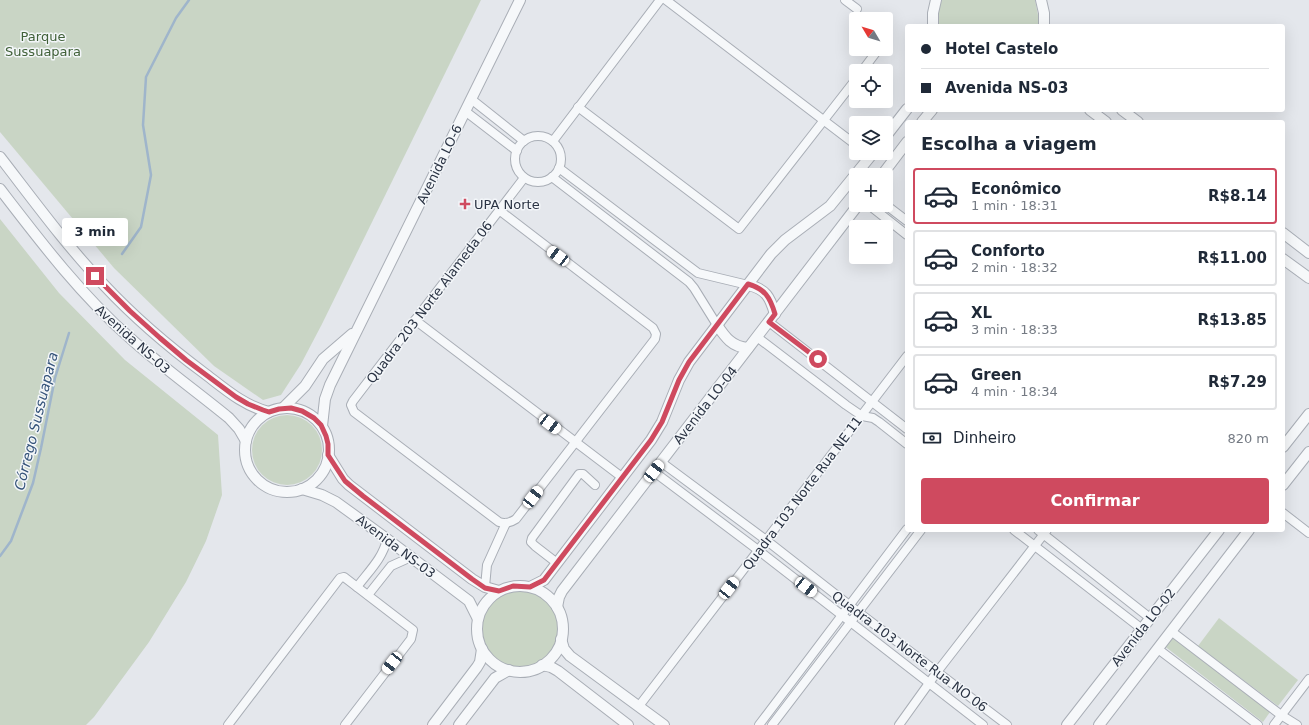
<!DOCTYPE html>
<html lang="pt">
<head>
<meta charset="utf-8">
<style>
  :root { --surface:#fff; --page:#f6f6f7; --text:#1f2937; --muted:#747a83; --line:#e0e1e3; --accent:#cf4a5f }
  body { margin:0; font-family:"DejaVu Sans",sans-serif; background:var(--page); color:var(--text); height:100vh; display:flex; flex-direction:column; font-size:15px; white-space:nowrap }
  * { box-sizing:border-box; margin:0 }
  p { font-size:13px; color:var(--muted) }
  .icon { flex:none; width:22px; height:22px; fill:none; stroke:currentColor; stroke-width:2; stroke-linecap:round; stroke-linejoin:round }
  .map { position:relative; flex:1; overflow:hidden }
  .drawer { position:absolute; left:905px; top:120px; width:380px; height:412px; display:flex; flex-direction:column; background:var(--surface); border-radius:4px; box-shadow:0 4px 16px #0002 }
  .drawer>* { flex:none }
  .hud { position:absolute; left:905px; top:24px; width:380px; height:88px; border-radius:4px; box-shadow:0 4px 16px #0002; display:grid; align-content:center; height:88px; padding:0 16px; background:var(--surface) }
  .needle { width:26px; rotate:308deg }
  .buttons { position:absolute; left:849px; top:12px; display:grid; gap:8px }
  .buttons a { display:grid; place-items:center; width:44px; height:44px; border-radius:4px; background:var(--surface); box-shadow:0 4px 16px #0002; font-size:20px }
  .end { position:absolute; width:18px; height:18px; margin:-9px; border:5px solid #cf4a5f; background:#fff; box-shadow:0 0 0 2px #fff }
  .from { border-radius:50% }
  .bubble { position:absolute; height:28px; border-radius:4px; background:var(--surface); box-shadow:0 4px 16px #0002; font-size:13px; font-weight:700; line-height:28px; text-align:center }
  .car { position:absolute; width:12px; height:24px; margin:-12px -6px; border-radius:5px; box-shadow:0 0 3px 1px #0007; background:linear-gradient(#fff 24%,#345 0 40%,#fff 0 76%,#345 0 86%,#fff 0) }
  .hud b { display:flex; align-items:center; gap:14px; height:38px; font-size:15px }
  .hud b+b { border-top:1px solid var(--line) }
  .hud i { width:10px; height:10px; background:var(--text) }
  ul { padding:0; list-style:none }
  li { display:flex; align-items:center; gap:12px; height:56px; margin:0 8px 6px; padding:0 8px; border:2px solid var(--line); border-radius:4px }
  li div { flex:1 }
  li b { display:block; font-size:15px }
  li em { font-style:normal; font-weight:700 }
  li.active { border-color:var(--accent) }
  li>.icon { width:36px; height:36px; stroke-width:1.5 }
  h2 { padding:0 16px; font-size:18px; line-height:48px }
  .pay { display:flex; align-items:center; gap:10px; height:44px; padding:0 16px; font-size:15px }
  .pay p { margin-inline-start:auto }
  .action { display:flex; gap:8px; margin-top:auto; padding:8px 16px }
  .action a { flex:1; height:46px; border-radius:4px; background:var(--accent); color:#fff; font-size:16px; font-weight:700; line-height:46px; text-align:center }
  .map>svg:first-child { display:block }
</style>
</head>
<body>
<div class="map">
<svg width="1309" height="725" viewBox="0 0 1309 725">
  <rect width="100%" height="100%" fill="#e4e7ec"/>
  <!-- green -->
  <g fill="#c9d5c5">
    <path d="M0 0H481L322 324 301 364 281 395 263 400 214 366 114 268 0 132Z"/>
    <path d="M942 0H1035L1038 15V26H938V11Z"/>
    <path d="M0 219 59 293 125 360 218 435 222 495 206 541 186 582 149 642 94 717 86 725H0Z"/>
    <circle cx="287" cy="450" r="35"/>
    <circle cx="520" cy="629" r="38"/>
    <path d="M1219 618 1298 680 1278 706 1198 646Z"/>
    <path d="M1170 636 1270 712 1263 722 1163 645Z"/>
  </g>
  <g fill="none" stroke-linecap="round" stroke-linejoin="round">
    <!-- stream -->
    <g stroke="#9fb5cb" stroke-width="2.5">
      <path d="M122 254 141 227 151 175 143 125 146 77 176 18 189 0"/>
      <path d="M0 556 11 541 33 483 41 448 55 378 69 333"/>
    </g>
    <!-- minor casing -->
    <g stroke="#a9aeb6" stroke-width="10">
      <g id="minor">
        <path d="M666 0 856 145"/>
        <path d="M845 0 857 9"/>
        <path d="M862 71 877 51"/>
        <path d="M471 99 524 141"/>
        <path d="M578 107 739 229 856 79"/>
        <path d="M465 111 517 151"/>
        <circle cx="538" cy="159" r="23"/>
        <path d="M553 141 660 0"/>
        <path d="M559 168 698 273 748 285"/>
        <path d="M552 177 689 282 694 288 717 325"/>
        <path d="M869 205 907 235"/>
        <path d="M886 205 907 221"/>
        <path d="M499 210 653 328 656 334 655 339 516 519C510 523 505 524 499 522L354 412 351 405 353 401 524 178"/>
        <path d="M415 320 623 478"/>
        <path d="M769 322 907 429"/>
        <path d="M757 337 846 405 862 416 873 418 879 422 907 444"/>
        <path d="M661 462 766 540 858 612 1007 725"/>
        <path d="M653 471 758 550 983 725"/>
        <path d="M1283 513 1309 533"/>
        <path d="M1014 530 1142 629"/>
        <path d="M1038 530 1150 618"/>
        <path d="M557 563 535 546 531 542 532 538 579 474H583L595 485"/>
        <path d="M357 587C369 571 383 558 387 539"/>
        <path d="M485 587 487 565 506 523"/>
        <path d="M368 595 391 566 411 557"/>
        <path d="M1171 631 1281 715 1297 725"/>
        <path d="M1158 649 1258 725"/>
        <path d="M639 706 907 356"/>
        <path d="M228 725 340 578 344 577 413 630 411 639 345 725"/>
        <path d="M759 725 907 529"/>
        <path d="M772 725 921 530"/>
        <path d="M899 725 937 672 1047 530"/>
        <path d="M1274 725 1309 679"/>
      </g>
    </g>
    <!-- tertiary casing -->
    <g stroke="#a9aeb6" stroke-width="12">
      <g id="tertiary">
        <path d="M1041 0 1044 13V26"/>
        <path d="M933 26V13L936 0"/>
        <path d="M1090 110 1106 122"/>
        <path d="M1122 110 1138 122"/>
        <path d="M922 122 932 110"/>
        <path d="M886 136 907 109"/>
        <path d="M0 157C34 201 66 245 104 285 134 317 169 347 204 373 225 389 244 406 269 412"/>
        <path d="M882 175 907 142"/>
        <path d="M0 189C40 241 80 294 130 338 161 366 196 391 229 418L239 429 246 441"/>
        <path d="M1283 233 1309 253"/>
        <path d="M1283 259 1309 278"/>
        <path d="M748 285C766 289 770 297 775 314"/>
        <path d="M717 325C725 337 732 347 748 348"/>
        <path d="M283 408 305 386 323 359 352 334"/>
        <circle cx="287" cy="450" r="42"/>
        <path d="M322 426 325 399 330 385 520 0"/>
        <path d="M1283 447 1309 414"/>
        <path d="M328 455 343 479 349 485 472 579 485 587 499 591"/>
        <path d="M1283 485 1309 452"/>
        <path d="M302 489 322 495 336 502 387 539 469 601 478 619"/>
        <circle cx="520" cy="629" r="43"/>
        <path d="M530 587 544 580 651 440 662 422 679 380 689 362 771 254 785 240 830 206 873 153"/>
        <path d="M557 607 559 597 562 591 858 205"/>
        <path d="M561 639 564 649 570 656 664 725"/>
        <path d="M542 665 551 667 558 671 628 725"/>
        <path d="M433 725 477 667 480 662 482 649"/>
        <path d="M459 725 495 678 509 670"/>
        <path d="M1067 725 1219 530"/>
        <path d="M1099 725 1249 530"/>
      </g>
    </g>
    <!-- minor -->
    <use href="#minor" stroke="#f6f8fa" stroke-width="8"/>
    <!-- tertiary -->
    <use href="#tertiary" stroke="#f6f8fa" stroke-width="10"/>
  </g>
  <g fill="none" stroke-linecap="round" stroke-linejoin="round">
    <!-- route -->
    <path stroke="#cf4a5f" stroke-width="5" d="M95 276 130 311 160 338 186 360 236 397 248 404 263 410 269 412 279 409 291 408 302 411 314 418 321 425 326 436 328 444V455L345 481 363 496 472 579 485 588 499 591 513 586 530 587 544 580 651 440 662 422 679 380 689 362 748 284C765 289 770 297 775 314L769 322 818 359"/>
  </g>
  <!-- markers -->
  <path fill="#cf4a5f" stroke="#f3f6f9" stroke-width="1.5" d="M463 198h4v4h4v4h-4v4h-4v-4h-4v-4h4z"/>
  <g text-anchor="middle" stroke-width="3" stroke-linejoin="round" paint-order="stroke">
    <!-- park labels -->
    <g font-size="13" fill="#406038" stroke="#f3f6f9">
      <text x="43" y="41">Parque<tspan x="43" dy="15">Sussuapara</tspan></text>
    </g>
    <!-- street labels -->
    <g font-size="13" fill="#2b3444" stroke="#f3f6f9">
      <text transform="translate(439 164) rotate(-64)" y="5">Avenida LO-6</text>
      <text transform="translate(429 302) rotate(-53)" y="5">Quadra 203 Norte Alameda 06</text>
      <text transform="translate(133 339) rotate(42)" y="5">Avenida NS-03</text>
      <text transform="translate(705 405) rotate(-52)" y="5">Avenida LO-04</text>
      <text transform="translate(802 493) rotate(-53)" y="5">Quadra 103 Norte Rua NE 11</text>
      <text transform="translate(396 546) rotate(37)" y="5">Avenida NS-03</text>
      <text transform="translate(1143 627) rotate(-52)" y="5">Avenida LO-02</text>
      <text transform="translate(910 651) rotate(37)" y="5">Quadra 103 Norte Rua NO 06</text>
    </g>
    <!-- poi labels -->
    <g font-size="13" fill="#2b3444" stroke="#f3f6f9" text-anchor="start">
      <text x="474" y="209">UPA Norte</text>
    </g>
    <!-- water labels -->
    <g font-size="14" font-style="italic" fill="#345379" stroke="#f3f6f9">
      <text transform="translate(36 421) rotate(-76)" y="5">Córrego Sussuapara</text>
    </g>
  </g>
</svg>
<div class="buttons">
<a><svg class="needle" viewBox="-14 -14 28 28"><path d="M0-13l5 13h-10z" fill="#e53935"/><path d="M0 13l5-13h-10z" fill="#747a83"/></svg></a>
<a><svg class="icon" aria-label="locate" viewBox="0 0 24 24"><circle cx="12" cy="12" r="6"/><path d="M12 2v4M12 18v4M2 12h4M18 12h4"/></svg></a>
<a><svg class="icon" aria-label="layers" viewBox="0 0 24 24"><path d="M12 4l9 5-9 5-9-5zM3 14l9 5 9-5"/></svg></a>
<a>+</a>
<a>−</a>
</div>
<i class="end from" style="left:818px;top:359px"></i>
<i class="end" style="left:95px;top:276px"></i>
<div class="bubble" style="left:62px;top:218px;width:66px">3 min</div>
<i class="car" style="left:558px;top:256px;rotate:307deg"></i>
<i class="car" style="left:550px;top:424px;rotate:127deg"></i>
<i class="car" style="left:654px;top:471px;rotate:38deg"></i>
<i class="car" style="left:533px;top:497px;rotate:38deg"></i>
<i class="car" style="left:806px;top:587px;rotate:128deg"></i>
<i class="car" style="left:729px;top:588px;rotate:38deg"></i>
<i class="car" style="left:392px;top:663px;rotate:218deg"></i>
<div class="hud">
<b><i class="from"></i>Hotel Castelo</b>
<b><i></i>Avenida NS-03</b>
</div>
<section class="drawer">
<h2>Escolha a viagem</h2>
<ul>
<li class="active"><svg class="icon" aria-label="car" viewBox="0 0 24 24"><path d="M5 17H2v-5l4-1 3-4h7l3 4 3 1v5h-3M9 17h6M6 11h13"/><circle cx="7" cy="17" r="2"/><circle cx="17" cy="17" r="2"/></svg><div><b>Econômico</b><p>1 min · 18:31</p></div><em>R$8.14</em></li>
<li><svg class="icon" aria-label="car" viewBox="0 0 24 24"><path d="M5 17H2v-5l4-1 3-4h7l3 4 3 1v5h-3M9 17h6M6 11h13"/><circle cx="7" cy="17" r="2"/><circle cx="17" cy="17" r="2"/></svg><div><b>Conforto</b><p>2 min · 18:32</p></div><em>R$11.00</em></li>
<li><svg class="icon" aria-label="car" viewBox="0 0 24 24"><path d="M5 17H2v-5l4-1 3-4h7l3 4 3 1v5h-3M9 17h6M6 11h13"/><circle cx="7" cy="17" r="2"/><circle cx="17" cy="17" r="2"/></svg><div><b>XL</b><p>3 min · 18:33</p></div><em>R$13.85</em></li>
<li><svg class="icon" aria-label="car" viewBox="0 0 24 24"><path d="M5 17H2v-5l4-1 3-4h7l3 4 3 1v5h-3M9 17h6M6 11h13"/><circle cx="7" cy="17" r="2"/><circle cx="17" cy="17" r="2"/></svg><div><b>Green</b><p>4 min · 18:34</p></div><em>R$7.29</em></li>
</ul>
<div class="pay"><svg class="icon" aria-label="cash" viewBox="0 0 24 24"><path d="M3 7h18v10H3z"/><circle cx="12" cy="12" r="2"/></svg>Dinheiro<p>820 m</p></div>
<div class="action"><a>Confirmar</a></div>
</section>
</div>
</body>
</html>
